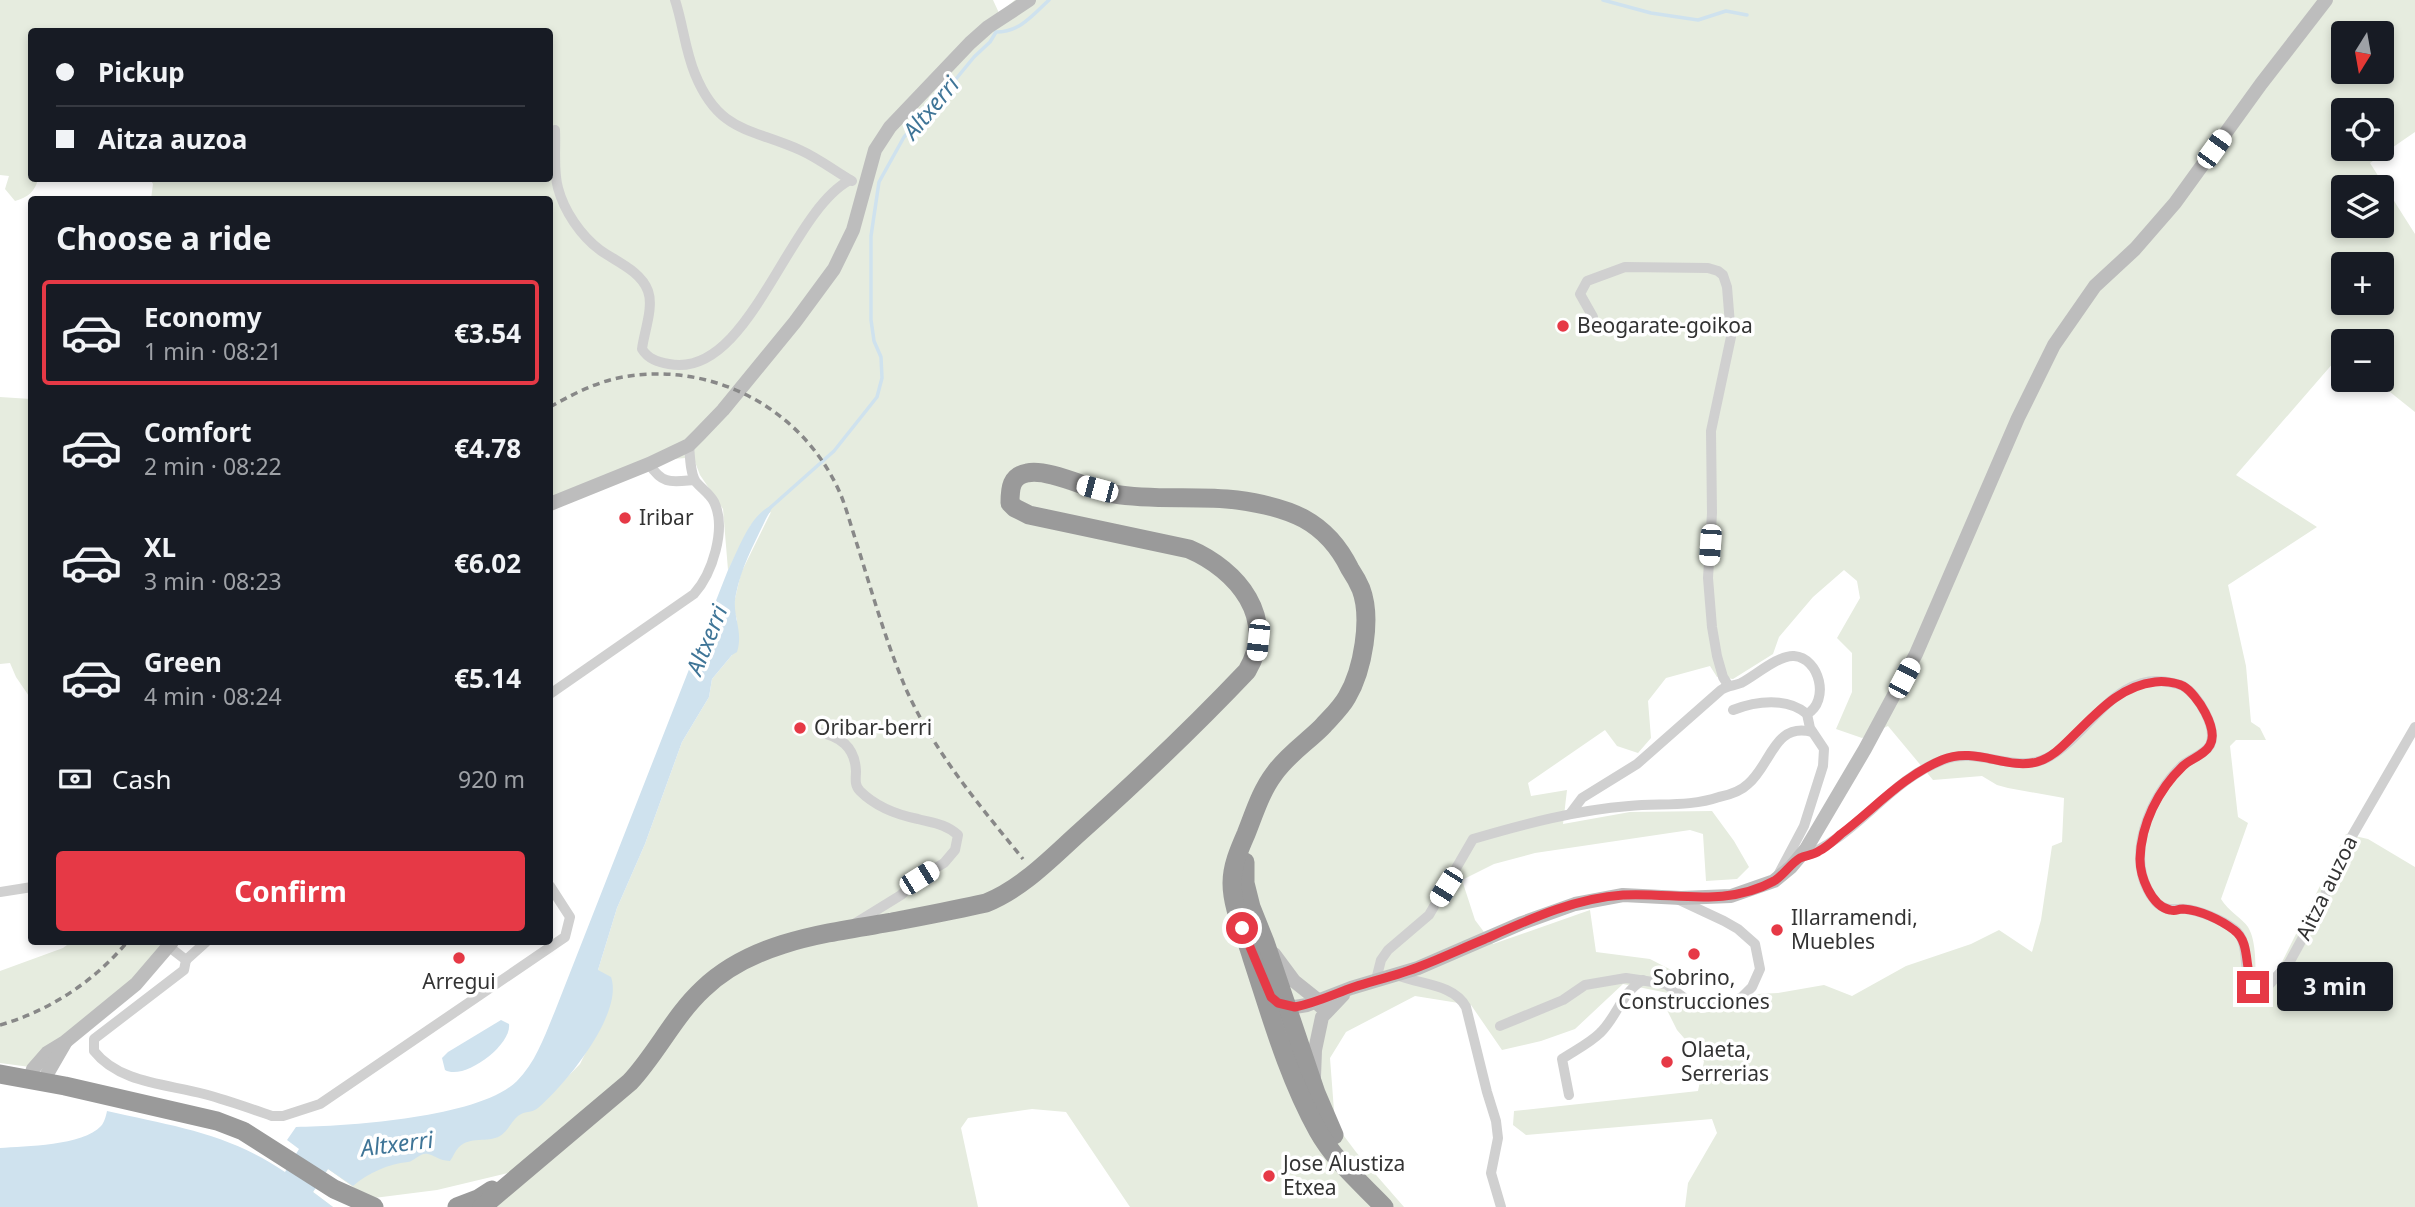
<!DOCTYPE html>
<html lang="en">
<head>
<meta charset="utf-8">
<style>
  :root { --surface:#171b24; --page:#242831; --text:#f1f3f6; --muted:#9ea1a6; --line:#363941; --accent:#e63946 }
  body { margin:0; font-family:"Noto Sans",sans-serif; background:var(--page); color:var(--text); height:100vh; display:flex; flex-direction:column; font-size:26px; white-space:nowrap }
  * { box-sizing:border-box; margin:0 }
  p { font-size:23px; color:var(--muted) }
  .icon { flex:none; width:38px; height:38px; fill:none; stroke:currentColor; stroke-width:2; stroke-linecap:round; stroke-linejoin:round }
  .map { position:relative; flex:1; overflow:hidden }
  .side { position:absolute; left:28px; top:196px; width:525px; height:749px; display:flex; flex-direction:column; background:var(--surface); border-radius:7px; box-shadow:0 4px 10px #0003 }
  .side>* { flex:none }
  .top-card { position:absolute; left:28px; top:28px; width:525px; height:154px; border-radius:7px; box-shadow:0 4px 10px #0003; display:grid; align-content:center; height:154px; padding:0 28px; background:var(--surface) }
  .needle { width:46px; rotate:191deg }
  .tools { position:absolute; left:2331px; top:21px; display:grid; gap:14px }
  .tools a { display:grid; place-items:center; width:63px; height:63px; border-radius:7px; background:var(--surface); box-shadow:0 4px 10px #0003; font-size:35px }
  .end { position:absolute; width:32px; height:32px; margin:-16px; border:9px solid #e63946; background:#fff; box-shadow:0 0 0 4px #fff }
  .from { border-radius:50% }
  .bubble { position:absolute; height:49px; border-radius:7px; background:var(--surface); box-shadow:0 4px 10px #0003; font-size:23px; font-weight:700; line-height:49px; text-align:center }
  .car { position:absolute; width:21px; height:42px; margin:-21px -10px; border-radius:9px; box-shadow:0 0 5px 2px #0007; background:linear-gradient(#fff 24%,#345 0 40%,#fff 0 76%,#345 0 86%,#fff 0) }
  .top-card b { display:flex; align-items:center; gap:24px; height:66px; font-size:26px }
  .top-card b+b { border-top:2px solid var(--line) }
  .top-card i { width:18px; height:18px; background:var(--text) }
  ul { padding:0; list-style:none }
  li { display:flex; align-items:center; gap:21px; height:105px; margin:0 14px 10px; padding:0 14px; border:4px solid transparent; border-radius:7px }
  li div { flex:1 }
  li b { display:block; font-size:26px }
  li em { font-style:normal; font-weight:700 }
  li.current { border-color:var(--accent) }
  li>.icon { width:63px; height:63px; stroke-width:1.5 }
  h2 { padding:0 28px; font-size:32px; line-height:84px }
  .pay { display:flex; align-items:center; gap:18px; height:77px; padding:0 28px; font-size:26px }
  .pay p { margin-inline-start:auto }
  .action { display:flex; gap:14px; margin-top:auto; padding:14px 28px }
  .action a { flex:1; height:80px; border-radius:7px; background:var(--accent); color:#fff; font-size:28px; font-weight:700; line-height:80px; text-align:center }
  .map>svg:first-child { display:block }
</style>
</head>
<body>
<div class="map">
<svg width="2415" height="1207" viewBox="0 0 2415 1207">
  <rect width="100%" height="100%" fill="#fff"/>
  <!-- green -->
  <g fill="#e6ecdf" fill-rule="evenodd">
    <path d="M0 0H993L999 13 1015 0H2415V132L2370 163 2415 234V412L2375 380H2382V341H2343V355L2341 354 2236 475 2317 527 2228 585 2246 666 2251 722 2260 728 2266 740H2236L2230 746 2238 817 2248 823 2221 899C2228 911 2243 919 2248 927 2257 942 2255 967 2256 984L2265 983 2279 968 2346 834 2368 839 2415 867V1207H1685L1688 1183 1717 1133 1712 1119 1526 1135 1513 1125 1514 1111 1698 1091 1704 1061 1677 1030 1666 1008 1679 1003 1701 1013 1731 1009 1757 994 1778 993 1824 985 1852 996 1906 966 1971 944 1999 930 2032 952 2041 920 2052 846 2062 842 2064 798 2008 788 1997 785 1982 776 1933 780 1888 726 1862 738 1836 729 1852 692V653L1837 638 1860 598 1857 581 1844 570 1813 597 1779 637 1773 654 1733 679 1717 677 1710 666 1666 678 1648 701 1651 738 1638 753 1617 746 1605 730 1528 783 1531 796 1567 790 1563 824 1630 812 1712 811 1734 841 1749 867 1737 879 1706 881 1703 834 1690 830 1535 853 1494 864 1462 880 1475 920 1493 944 1590 910 1596 952 1650 959 1679 974 1668 993 1623 984 1575 1029 1541 1041 1502 1050 1471 1005 1415 996 1346 1032 1330 1058 1335 1124 1356 1152 1404 1207H1130L1066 1112 1032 1109 968 1118 961 1128 978 1207H489L508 1173 437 1190 374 1198 367 1197 328 1169 313 1192 333 1207H287L323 1165 544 1101 580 1064 591 1042 598 970 617 908 645 844 682 742 709 697 712 679 732 655 737 620 733 607 741 573 771 512 751 525 728 570 723 509 700 475 695 462 686 458 672 459 550 508V200L151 199 153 184 150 179 550 178V32H32V178L38 179C35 192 28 197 15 201L5 189 9 176 0 175ZM2343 33H2382V72H2343ZM2343 110H2382V149H2343ZM2343 187H2382V226H2343ZM2343 264H2382V303H2343Z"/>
    <path d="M0 397 31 399V699L16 677 10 663 0 664Z"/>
    <path d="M71 942H177L30 1067 0 1063V971L63 948Z"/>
  </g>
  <!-- water -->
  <g fill="#cfe2ee">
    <path d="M774 504C771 511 767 516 764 523 753 546 741 568 736 594 731 615 744 630 737 652L732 655 712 679 709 697 682 742 645 844 617 908 598 970 611 977C624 1014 565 1085 538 1108 532 1113 524 1111 518 1116 511 1122 508 1131 500 1136 487 1143 470 1136 459 1147 455 1151 453 1157 450 1161 438 1160 438 1157 428 1154 420 1152 415 1161 408 1162 388 1164 368 1173 353 1186L328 1169 313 1192 333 1207H0V1148C25 1146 83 1146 101 1126 104 1123 106 1116 107 1111 173 1126 228 1133 285 1172L299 1149 287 1140 296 1127C349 1126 479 1118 517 1081 536 1062 545 1035 555 1011L728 570C740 547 749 515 774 504Z"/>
    <path d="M501 1020 509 1024C512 1045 464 1081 445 1070L442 1058 448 1052Z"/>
  </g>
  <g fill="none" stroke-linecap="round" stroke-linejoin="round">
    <!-- stream -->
    <g stroke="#cfe2ee" stroke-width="3.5">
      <path d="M1603 0 1651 13 1698 20 1726 11 1747 15"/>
      <path d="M771 507 834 451 877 397 882 378 881 357 874 341 871 320V236L879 182 904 137 942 96 974 57 990 42 996 32C1020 32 1033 15 1049 0"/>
    </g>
    <!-- street -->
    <g stroke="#d0d0d0" stroke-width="10">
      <path d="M675 0C683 24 685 50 695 74 719 133 751 128 800 150 818 158 835 171 852 181"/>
      <path d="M555 130C556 148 553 171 558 188 564 211 581 236 600 250 615 261 641 271 648 291 654 307 644 332 642 349 648 359 658 362 669 364 749 380 788 212 850 180"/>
      <path d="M1593 317 1580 294 1587 281 1625 267 1708 268 1718 271 1723 275 1727 287 1731 337 1711 431 1712 513 1708 578 1712 627 1717 656 1723 677 1728 685"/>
      <path d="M649 464C663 485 671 482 694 480"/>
      <path d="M550 694 694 594C712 574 727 529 714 502 710 494 702 489 696 482 690 474 690 455 689 445"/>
      <path d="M1733 710C1756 701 1787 697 1807 714L1810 728 1824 749 1823 766 1804 826 1777 877"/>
      <path d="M818 732C840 736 855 747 856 771 856 778 854 785 860 791 875 806 898 815 918 819 933 823 946 824 958 835L955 850 944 863 919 878 901 895 854 924"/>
      <path d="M1570 814 1582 798 1637 764 1721 690C1728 685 1734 686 1741 683 1755 676 1778 655 1794 656 1820 658 1830 701 1807 714"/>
      <path d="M1799 858C1855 840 1887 781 1943 760 1978 746 2015 774 2047 758 2090 736 2115 668 2173 683 2176 684 2180 684 2183 686 2198 695 2218 728 2210 745 2205 754 2192 758 2184 764 2150 794 2121 862 2156 902 2166 912 2174 908 2186 909 2201 911 2222 920 2234 929 2254 944 2237 978 2259 990L2266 988 2289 963 2318 910 2348 843 2415 727"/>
      <path d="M0 892 32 887"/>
      <path d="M168 946 186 960 184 970 94 1039V1051C119 1083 167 1084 204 1094 227 1100 249 1108 272 1116H283L320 1104 565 937 570 917 550 886"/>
      <path d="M186 960 206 942"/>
      <path d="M1397 975C1419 985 1453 983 1466 1007L1487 1092 1496 1121 1498 1138 1491 1173 1501 1207"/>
      <path d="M1376 980 1381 960 1388 950 1429 915 1473 839C1524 824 1577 810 1629 806 1660 803 1690 807 1719 797 1729 795 1741 791 1748 784 1771 765 1774 722 1812 732"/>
      <path d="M1500 1026 1563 1000 1585 985 1626 978 1666 984 1688 1001 1702 1005 1729 1003 1742 997 1752 987 1760 969 1755 944 1738 929 1724 921 1677 899"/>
      <path d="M1569 1095 1562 1059C1574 1051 1590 1043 1600 1033 1617 1017 1621 993 1643 980"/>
    </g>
    <!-- secondary -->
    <g stroke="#bdbdbd" stroke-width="14">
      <path d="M550 504 649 464 689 445 699 435 723 410 795 322 834 269 853 230 875 150 890 127 970 43 988 27 1029 0"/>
      <path d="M1274 954 1294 981 1319 1001 1320 1006"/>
      <path d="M1287 1006 1295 1007 1307 1005 1351 988 1418 968 1522 923 1575 904 1623 895 1681 898 1731 896 1774 881 1791 867 1806 849 1865 749 1916 654 2018 418 2054 345 2095 286 2135 249 2175 203 2261 84 2326 0"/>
      <path d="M1314 1077 1315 1050 1322 1017 1343 995"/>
      <path d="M30 1079 33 1069 47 1053 65 1042 136 984 172 942"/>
      <path d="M43 1081 65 1043"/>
    </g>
    <!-- highway -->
    <g stroke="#9a9a9a" stroke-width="19">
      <path d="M1245 862V883L1251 907 1265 942 1316 1093 1334 1135"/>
      <path d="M0 1074 65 1086 217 1121 243 1131 334 1189 374 1207"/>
      <path d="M457 1207 478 1199 492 1190"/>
      <path d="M482 1207 630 1082C657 1053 674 1016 703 989 753 941 827 933 892 922 923 916 955 910 986 903 1023 888 1051 858 1080 832 1138 780 1194 727 1247 671 1278 619 1238 570 1189 549L1029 515 1015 508 1010 503C1010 488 1011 476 1027 473 1048 468 1091 490 1114 494 1154 501 1196 495 1237 500 1289 507 1326 520 1350 569 1354 575 1358 582 1361 589 1372 618 1363 670 1347 697 1341 708 1330 718 1322 727 1306 743 1287 755 1274 774 1261 791 1254 814 1246 834 1239 850 1232 866 1232 883 1232 908 1245 934 1252 958 1271 1016 1288 1077 1318 1131 1334 1160 1361 1183 1384 1207"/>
    </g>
    <!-- rail -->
    <g stroke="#888" stroke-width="3.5" stroke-dasharray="7 5" stroke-linecap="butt">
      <path d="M550 407C573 394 596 382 623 377 713 361 803 409 840 493 846 507 850 523 855 538 871 588 885 640 906 689 934 752 980 806 1023 859"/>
      <path d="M0 1025C49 1011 95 981 127 942"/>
    </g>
  </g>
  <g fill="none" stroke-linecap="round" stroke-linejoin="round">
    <!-- route -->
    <path stroke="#e63946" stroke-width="9" d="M1242 928 1271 997 1278 1003 1295 1007C1316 1003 1334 994 1354 987 1376 980 1399 975 1421 966 1442 958 1463 948 1485 939 1528 920 1575 898 1623 895 1674 892 1725 908 1774 881 1784 875 1790 864 1800 858 1806 855 1814 855 1819 851 1827 847 1834 840 1841 834 1874 809 1903 776 1942 760 1975 746 2006 770 2037 762 2051 758 2061 748 2071 738 2096 714 2119 686 2155 682 2163 681 2175 682 2183 686 2197 694 2219 729 2210 745 2205 755 2190 759 2183 766 2158 790 2141 824 2140 859 2140 876 2151 906 2170 910 2177 912 2176 909 2183 909 2200 910 2221 920 2234 930 2251 942 2244 969 2253 987"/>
  </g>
  <!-- markers -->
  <g fill="#e63946" stroke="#fff" stroke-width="2.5">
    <circle cx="1563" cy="326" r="7"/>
    <circle cx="625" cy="518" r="7"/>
    <circle cx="800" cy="728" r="7"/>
    <circle cx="1777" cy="930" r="7"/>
    <circle cx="1694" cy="954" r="7"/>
    <circle cx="459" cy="958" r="7"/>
    <circle cx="1667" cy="1062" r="7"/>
    <circle cx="1269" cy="1176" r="7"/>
  </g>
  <g text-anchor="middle" stroke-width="7" stroke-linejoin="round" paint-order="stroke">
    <!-- poi labels -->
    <g font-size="21" fill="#333" stroke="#fff" text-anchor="start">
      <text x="1577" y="333">Beogarate-goikoa</text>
      <text x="639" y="525">Iribar</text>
      <text x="814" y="735">Oribar-berri</text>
      <text x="1791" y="925">Illarramendi,<tspan x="1791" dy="24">Muebles</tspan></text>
      <text x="1694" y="985" text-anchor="middle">Sobrino,<tspan x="1694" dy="24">Construcciones</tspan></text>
      <text x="459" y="989" text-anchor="middle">Arregui</text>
      <text x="1681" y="1057">Olaeta,<tspan x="1681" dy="24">Serrerias</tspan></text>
      <text x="1283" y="1171">Jose Alustiza<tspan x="1283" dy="24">Etxea</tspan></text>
    </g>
    <!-- street labels -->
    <g font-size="21" fill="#333" stroke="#fff">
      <text transform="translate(2327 888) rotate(-64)" y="7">Aitza auzoa</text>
    </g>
    <!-- water labels -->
    <g font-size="23" font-style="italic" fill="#3f7597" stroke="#fff">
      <text transform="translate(931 108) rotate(-50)" y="8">Altxerri</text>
      <text transform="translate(707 640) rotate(-68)" y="8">Altxerri</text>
      <text transform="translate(397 1144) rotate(-7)" y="8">Altxerri</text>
    </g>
  </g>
</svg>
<div class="tools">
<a><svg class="needle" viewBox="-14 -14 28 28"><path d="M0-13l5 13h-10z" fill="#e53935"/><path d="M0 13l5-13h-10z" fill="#9ea1a6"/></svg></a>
<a><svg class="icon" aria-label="locate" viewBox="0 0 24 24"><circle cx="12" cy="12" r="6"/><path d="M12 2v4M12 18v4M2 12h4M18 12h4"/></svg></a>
<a><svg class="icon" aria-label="layers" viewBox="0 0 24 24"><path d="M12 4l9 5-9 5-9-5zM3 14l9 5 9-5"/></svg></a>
<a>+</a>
<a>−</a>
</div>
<i class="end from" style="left:1242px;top:928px"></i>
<i class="end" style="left:2253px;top:987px"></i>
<div class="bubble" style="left:2277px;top:962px;width:116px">3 min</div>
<i class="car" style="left:2214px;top:149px;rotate:36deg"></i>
<i class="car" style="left:1097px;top:489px;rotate:285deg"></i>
<i class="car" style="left:1710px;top:545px;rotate:184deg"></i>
<i class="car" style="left:1258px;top:640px;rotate:186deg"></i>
<i class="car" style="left:1904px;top:678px;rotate:28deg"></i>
<i class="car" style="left:919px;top:878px;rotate:58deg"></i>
<i class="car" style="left:1446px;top:887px;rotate:212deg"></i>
<div class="top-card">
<b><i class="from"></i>Pickup</b>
<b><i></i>Aitza auzoa</b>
</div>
<section class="side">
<h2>Choose a ride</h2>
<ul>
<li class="current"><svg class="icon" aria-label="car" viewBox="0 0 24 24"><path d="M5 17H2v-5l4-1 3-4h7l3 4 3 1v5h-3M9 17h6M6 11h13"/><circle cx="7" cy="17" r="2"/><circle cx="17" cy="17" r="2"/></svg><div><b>Economy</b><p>1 min · 08:21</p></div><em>€3.54</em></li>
<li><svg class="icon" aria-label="car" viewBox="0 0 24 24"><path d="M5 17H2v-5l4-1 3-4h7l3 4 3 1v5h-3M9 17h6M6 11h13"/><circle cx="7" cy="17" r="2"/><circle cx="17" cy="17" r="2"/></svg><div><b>Comfort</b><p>2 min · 08:22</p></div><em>€4.78</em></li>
<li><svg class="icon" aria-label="car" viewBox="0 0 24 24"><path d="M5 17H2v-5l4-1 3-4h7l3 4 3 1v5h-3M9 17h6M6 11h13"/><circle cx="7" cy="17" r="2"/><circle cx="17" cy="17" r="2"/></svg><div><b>XL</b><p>3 min · 08:23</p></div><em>€6.02</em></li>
<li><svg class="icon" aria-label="car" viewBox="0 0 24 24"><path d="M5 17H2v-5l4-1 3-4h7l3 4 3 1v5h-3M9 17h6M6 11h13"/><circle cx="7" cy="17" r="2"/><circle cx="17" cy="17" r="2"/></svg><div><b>Green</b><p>4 min · 08:24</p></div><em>€5.14</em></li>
</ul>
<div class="pay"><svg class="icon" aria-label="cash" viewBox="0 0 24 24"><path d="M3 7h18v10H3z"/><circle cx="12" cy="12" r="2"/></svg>Cash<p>920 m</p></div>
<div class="action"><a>Confirm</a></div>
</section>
</div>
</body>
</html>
